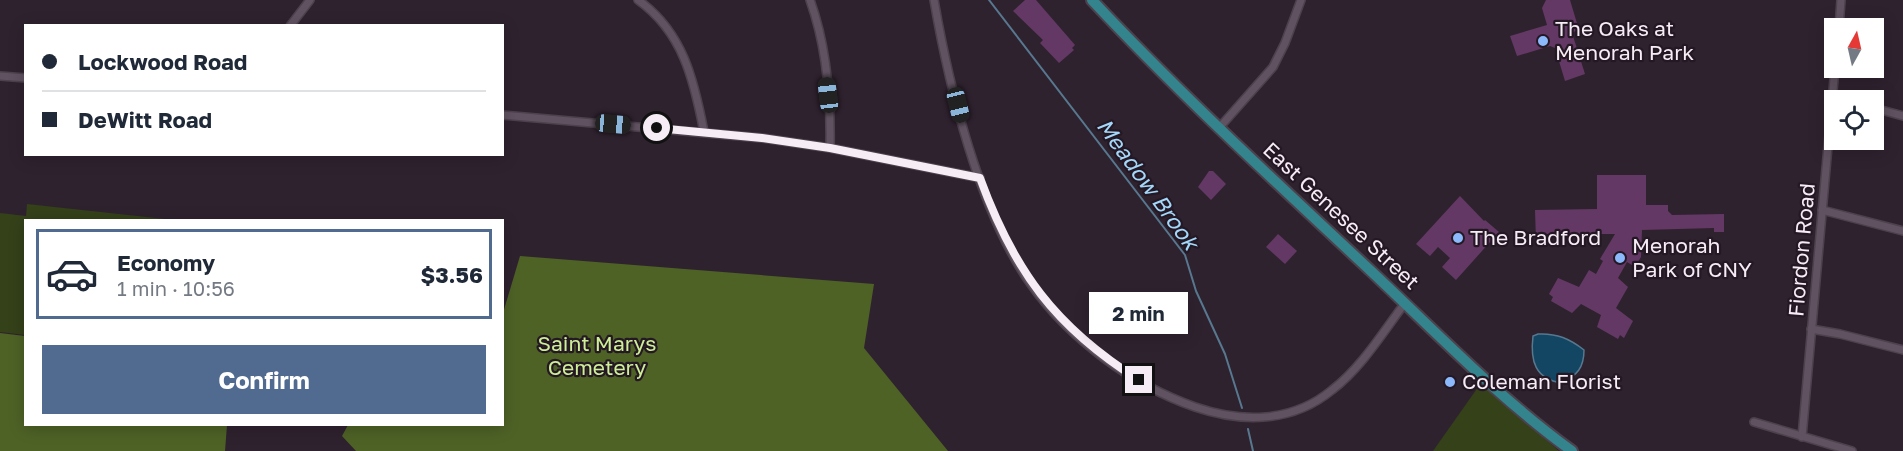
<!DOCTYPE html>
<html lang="en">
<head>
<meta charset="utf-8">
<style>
  :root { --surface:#fff; --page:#f2f2f3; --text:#1f2937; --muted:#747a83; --line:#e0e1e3; --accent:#506a90 }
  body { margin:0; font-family:"Golos Text",sans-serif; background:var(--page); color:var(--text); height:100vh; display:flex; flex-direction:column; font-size:22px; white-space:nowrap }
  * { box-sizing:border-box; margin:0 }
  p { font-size:20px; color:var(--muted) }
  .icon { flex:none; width:33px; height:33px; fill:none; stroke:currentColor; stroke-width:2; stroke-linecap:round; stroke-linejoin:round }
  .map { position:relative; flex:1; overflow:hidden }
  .side { position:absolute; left:24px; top:219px; width:480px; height:207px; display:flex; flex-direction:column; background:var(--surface); border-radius:0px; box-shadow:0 3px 15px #0003 }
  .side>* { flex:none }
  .banner { position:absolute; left:24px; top:24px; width:480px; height:132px; border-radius:0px; box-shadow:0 3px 15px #0003; display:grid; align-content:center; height:132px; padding:0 18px; background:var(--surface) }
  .needle { width:39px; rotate:8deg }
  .tools { position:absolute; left:1824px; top:18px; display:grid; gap:12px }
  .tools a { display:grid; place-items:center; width:60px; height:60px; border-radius:0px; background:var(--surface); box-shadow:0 3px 15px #0003; font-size:30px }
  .end { position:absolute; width:27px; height:27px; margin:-14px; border:8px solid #f5ecf5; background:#111; box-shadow:0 0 0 3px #111 }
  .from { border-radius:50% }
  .bubble { position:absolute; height:42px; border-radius:0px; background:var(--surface); box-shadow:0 3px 15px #0003; font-size:20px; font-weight:700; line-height:42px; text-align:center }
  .car { position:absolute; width:18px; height:36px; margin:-18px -9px; border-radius:8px; box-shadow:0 0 4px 2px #0007; background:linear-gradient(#222 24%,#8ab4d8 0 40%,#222 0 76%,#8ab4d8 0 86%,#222 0) }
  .banner b { display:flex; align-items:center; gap:21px; height:57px; font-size:22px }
  .banner b+b { border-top:2px solid var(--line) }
  .banner i { width:15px; height:15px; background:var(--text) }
  ul { padding:10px 0 0; list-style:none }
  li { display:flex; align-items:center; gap:18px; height:90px; margin:0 12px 9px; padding:0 6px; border:3px solid transparent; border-radius:0px }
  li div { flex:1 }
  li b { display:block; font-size:22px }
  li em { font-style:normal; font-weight:700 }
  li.current { border-color:var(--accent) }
  li>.icon { width:54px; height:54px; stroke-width:1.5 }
  .cta { display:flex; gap:12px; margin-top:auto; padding:12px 18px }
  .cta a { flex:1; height:69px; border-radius:0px; background:var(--accent); color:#fff; font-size:24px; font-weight:700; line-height:69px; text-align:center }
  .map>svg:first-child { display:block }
</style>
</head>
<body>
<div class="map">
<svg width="1903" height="451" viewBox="0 0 1903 451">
  <rect width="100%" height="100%" fill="#2f222f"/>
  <!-- green -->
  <g fill="#344119">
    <path d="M27 204 174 220H26L25 335 0 332V213L26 216Z"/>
    <path d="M1481 383 1559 451H1433Z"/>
  </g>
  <!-- forest -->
  <g fill="#4e6226">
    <path d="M520 256 874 284 864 348 948 451H356L342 436 348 425 502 424 503 313Z"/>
    <path d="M0 333 25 336 26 424 227 425 225 451H0Z"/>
  </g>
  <!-- water -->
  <path fill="#134663" stroke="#57788f" stroke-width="1.5" d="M1538 334C1557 333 1570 339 1584 350 1584 368 1577 375 1562 383 1535 379 1530 361 1533 336Z"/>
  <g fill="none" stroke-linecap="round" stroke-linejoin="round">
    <!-- stream -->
    <g stroke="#57788f" stroke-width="2">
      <path d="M989 0 1185 255 1196 291 1225 354 1242 408"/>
      <path d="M1248 429 1253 451"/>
    </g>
  </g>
  <!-- building -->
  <g fill="#633864">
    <path d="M1025 0H1036L1075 45 1072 48 1074 50 1059 63 1040 43 1043 40 1013 11Z"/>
    <path d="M1546 0H1570L1579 30 1573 32V36L1585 74 1565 81 1555 48 1550 46 1517 56 1510 36 1547 25 1542 8Z"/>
    <path d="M1209 171H1213L1226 184 1211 200 1198 187Z"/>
    <path d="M1597 175H1646V205H1668V211L1672 215 1724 214V232H1714V228L1642 230 1641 257 1635 267 1627 262 1618 278 1628 287 1616 308 1633 321 1624 338 1620 335 1618 339 1597 327 1601 315 1581 304 1572 313 1551 301 1553 297 1549 294 1558 278 1579 287 1589 270 1596 274 1603 261 1600 259 1615 234H1582V238H1572V234H1546V240L1536 241 1535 210 1597 209Z"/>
    <path d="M1460 196 1484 221 1485 220 1499 232 1456 280 1442 267 1450 258 1438 247 1430 256 1416 244Z"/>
    <path d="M1278 234 1297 251 1285 264 1266 247Z"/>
  </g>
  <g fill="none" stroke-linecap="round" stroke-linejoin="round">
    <!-- street casing -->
    <g stroke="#4c414c" stroke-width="10">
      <g id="street">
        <path d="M638 0C683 32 694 80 704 132"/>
        <path d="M810 0C827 47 831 99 830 148"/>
        <path d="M934 0C949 87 979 210 1030 283 1068 338 1132 385 1195 407 1242 423 1292 423 1332 390 1362 367 1383 332 1405 303"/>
        <path d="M290 26 310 0"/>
        <path d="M1839 28 1841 0"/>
        <path d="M0 76 26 78"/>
        <path d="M1832 98 1847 100"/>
        <path d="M1874 108 1903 116"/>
        <path d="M502 115 762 138 830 148 980 178"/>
        <path d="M1219 128 1273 67 1285 43 1301 0"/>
        <path d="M1822 210 1903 231"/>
        <path d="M1811 329 1840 334 1903 350"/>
        <path d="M1754 422 1852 451"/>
        <path d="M1802 437 1835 68"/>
      </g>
    </g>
    <!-- primary casing -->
    <g stroke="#4c414c" stroke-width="14">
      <path id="primary" d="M1092 0C1181 95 1277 183 1372 272 1437 333 1500 399 1572 451"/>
    </g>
    <!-- street -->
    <use href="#street" stroke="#615261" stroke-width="7"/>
    <!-- primary -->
    <use href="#primary" stroke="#33848d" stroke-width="10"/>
  </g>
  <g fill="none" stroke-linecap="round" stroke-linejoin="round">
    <!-- route -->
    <path stroke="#f5ecf5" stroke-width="8" d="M657 128 762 138 830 148 980 178C1014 271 1055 327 1139 380"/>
  </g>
  <!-- markers -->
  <g fill="#8cb9fc" stroke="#251825" stroke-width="2">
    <circle cx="1543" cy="41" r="6"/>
    <circle cx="1458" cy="238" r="6"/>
    <circle cx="1620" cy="258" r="6"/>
    <circle cx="1450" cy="382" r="6"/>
  </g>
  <g text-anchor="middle" stroke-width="4.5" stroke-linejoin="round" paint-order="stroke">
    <!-- poi labels -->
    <g font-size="21" fill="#f5ecf5" stroke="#251825" text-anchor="start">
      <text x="1555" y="36">The Oaks at<tspan x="1555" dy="24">Menorah Park</tspan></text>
      <text x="1470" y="245">The Bradford</text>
      <text x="1632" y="253">Menorah<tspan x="1632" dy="24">Park of CNY</tspan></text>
      <text x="1462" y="389">Coleman Florist</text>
    </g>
    <!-- street labels -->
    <g font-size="21" fill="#f5ecf5" stroke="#251825">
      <text transform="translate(1341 216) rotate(43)" y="7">East Genesee Street</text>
      <text transform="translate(1802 250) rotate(-85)" y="7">Fiordon Road</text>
    </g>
    <!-- park labels -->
    <g font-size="21" fill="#ceef96" stroke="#251825">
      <text x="597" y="351">Saint Marys<tspan x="597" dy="24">Cemetery</tspan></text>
    </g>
    <!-- water labels -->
    <g font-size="22" font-style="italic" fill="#a4d8fa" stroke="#251825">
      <text transform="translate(1148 184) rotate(54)" y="8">Meadow Brook</text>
    </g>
  </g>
</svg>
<div class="tools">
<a><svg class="needle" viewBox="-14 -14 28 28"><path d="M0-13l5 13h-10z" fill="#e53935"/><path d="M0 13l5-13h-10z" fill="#747a83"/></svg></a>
<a><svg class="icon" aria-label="locate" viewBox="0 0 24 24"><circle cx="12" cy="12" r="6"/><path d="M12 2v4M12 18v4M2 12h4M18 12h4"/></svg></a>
</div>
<i class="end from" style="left:657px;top:128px"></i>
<i class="end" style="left:1139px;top:380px"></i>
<div class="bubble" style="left:1089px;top:292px;width:99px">2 min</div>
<i class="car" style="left:828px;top:95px;rotate:353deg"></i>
<i class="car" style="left:958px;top:105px;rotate:166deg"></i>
<i class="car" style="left:613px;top:124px;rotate:95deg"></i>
<div class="banner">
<b><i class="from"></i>Lockwood Road</b>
<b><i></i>DeWitt Road</b>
</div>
<section class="side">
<ul>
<li class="current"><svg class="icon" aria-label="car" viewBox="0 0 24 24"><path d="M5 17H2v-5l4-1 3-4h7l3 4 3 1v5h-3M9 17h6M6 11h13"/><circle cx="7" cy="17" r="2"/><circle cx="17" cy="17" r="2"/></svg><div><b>Economy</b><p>1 min · 10:56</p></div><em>$3.56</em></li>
</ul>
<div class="cta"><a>Confirm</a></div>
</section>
</div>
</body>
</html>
